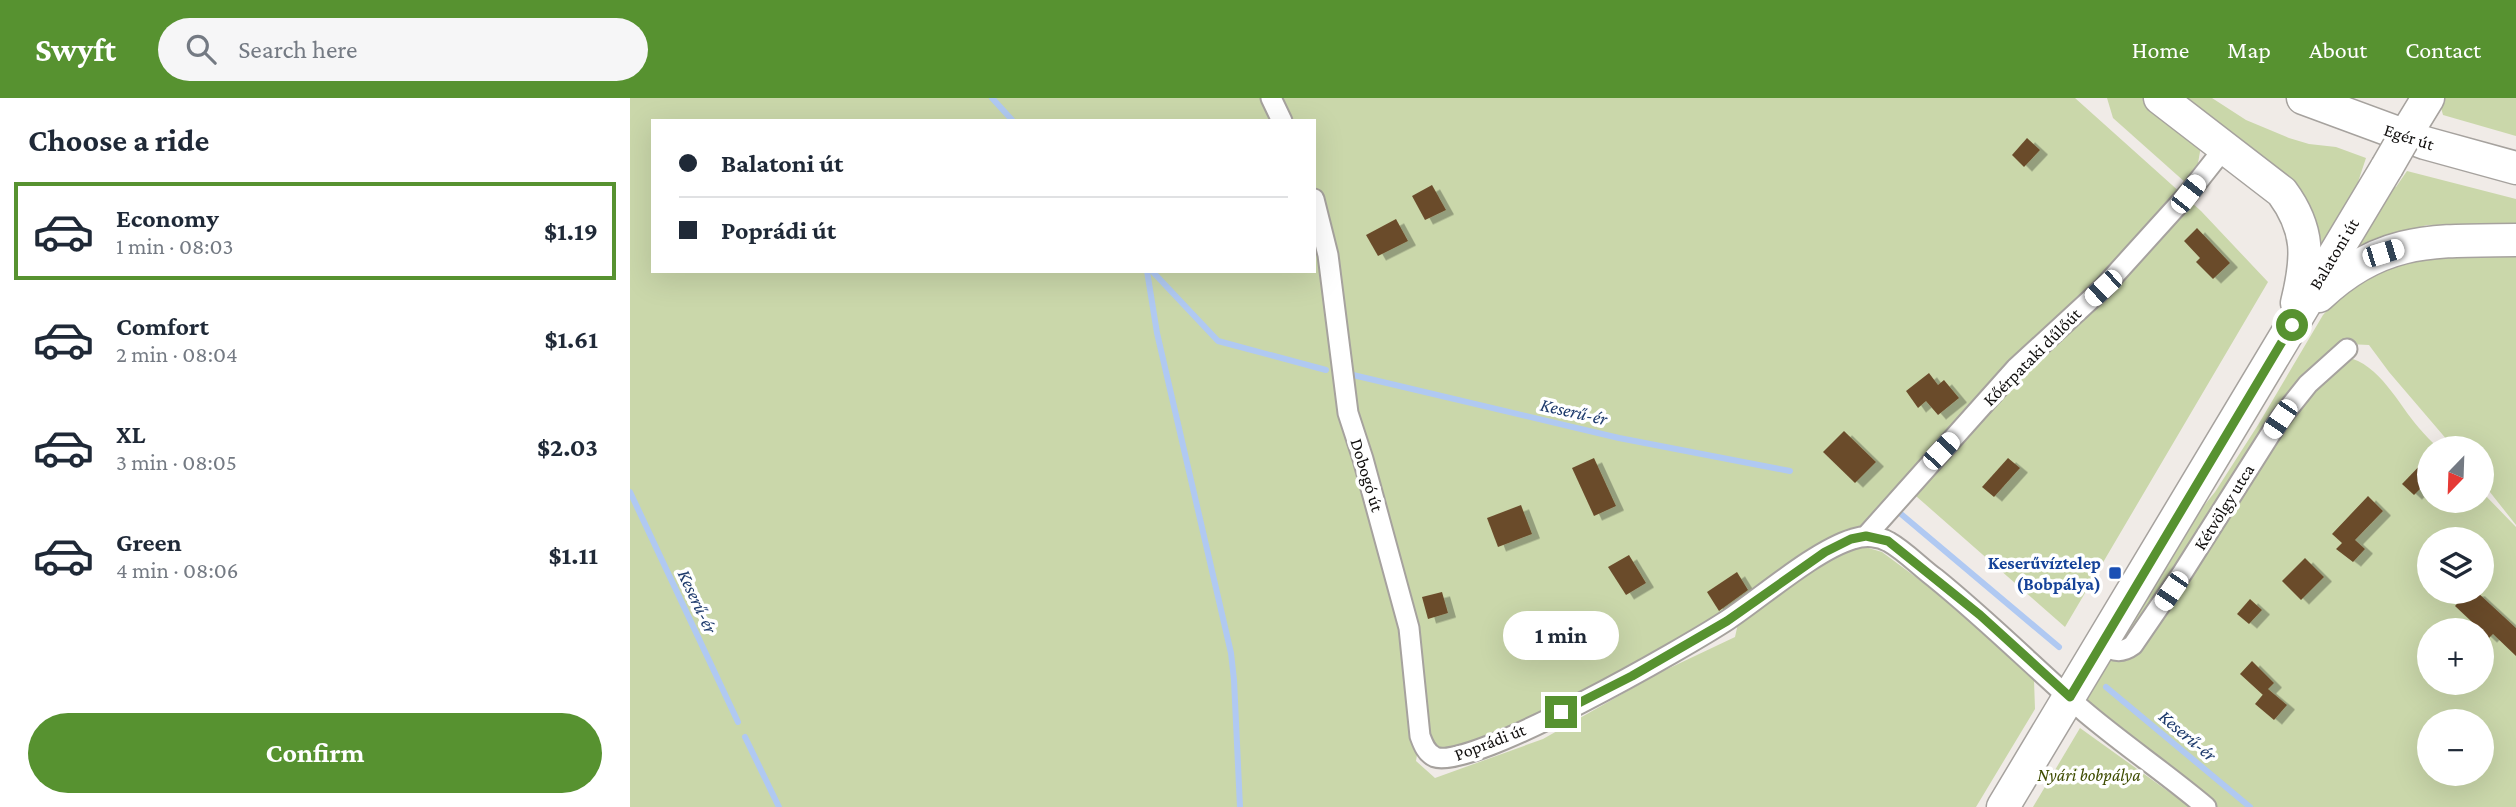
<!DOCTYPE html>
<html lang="en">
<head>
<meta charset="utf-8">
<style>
  :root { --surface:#fff; --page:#f6f6f7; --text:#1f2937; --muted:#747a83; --line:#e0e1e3; --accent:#579230 }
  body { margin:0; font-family:"Crimson Pro",serif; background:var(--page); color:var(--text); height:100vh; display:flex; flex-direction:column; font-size:26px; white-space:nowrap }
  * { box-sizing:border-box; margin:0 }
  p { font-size:23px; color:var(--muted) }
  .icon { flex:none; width:38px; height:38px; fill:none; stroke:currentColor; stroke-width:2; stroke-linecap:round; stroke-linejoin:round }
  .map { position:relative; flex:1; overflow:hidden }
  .drawer { display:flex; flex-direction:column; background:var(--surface); width:630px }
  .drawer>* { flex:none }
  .top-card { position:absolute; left:21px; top:21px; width:665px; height:154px; border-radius:0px; box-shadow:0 7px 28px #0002; display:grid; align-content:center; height:154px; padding:0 28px; background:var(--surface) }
  .needle { width:46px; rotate:203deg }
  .controls { position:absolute; left:1787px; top:338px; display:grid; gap:14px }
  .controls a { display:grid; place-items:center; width:77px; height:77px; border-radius:50%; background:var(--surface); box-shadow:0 7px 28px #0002; font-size:35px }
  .end { position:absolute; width:32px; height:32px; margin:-16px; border:9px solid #579230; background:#fff; box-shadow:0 0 0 4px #fff }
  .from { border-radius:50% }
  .bubble { position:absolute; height:49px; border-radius:24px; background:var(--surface); box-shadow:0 7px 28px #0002; font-size:23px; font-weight:700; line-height:49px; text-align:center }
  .car { position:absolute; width:21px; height:42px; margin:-21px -10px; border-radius:9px; box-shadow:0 0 5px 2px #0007; background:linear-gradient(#fff 24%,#345 0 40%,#fff 0 76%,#345 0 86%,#fff 0) }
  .top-card b { display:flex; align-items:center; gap:24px; height:66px; font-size:26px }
  .top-card b+b { border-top:2px solid var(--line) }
  .top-card i { width:18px; height:18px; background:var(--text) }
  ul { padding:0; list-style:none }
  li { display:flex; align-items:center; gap:21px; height:98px; margin:0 14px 10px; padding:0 14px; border:4px solid transparent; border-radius:0px }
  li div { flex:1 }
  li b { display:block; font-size:26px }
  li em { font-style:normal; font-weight:700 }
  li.on { border-color:var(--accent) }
  li>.icon { width:63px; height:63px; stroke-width:1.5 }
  h2 { padding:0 28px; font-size:32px; line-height:84px }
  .action { display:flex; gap:14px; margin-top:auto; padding:14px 28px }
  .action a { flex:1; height:80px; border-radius:42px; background:var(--accent); color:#fff; font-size:28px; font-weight:700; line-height:80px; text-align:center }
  header { display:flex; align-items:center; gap:42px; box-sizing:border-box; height:98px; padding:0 35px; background:var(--accent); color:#fff }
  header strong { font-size:33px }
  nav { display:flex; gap:38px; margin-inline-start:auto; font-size:24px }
  .search { width:490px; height:63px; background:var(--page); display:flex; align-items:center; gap:18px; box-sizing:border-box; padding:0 24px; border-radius:38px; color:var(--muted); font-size:26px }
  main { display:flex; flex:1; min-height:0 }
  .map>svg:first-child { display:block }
</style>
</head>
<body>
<header>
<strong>Swyft</strong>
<div class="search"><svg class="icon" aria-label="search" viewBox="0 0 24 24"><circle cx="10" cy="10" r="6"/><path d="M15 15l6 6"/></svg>Search here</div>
<nav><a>Home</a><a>Map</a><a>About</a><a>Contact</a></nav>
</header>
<main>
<section class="drawer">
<h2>Choose a ride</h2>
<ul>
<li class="on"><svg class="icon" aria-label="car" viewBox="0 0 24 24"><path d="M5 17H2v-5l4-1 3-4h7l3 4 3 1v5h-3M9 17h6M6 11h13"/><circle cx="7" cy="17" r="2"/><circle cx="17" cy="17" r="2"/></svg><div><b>Economy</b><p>1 min · 08:03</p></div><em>$1.19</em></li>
<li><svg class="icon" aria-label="car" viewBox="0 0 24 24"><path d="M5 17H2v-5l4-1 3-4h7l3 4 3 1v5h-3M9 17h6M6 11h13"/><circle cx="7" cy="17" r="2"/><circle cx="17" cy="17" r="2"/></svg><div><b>Comfort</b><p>2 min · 08:04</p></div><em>$1.61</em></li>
<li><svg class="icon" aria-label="car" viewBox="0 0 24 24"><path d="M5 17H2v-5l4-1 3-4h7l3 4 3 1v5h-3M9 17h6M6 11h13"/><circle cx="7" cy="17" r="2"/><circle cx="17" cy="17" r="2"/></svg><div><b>XL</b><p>3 min · 08:05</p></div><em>$2.03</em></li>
<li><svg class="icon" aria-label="car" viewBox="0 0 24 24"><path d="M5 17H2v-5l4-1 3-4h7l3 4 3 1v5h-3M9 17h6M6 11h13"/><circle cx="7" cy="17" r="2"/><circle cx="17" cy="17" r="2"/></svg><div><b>Green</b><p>4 min · 08:06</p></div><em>$1.11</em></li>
</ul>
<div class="action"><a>Confirm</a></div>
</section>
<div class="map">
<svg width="1886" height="709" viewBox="0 0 1886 709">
  <defs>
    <filter id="shadow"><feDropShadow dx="8" dy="4.5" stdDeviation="0" flood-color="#0004"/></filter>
  </defs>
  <rect width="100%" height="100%" fill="#f0ebe7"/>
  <!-- green -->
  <g fill="#cad7aa" fill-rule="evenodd">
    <path d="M0 0H1445L1571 113 1638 184 1435 529 1270 384 1231 427 1049 543 976 583 816 660 790 639 786 663 805 680 913 641 1029 575 1105 539 1109 521 1196 457 1225 446 1252 454 1345 523 1404 582 1405 611 1346 709H0ZM23 23H684V173H23Z"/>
    <path d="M1477 0H1515L1571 48 1567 71 1556 85 1483 20Z"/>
    <path d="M1551 0H1582L1616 22 1659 40 1679 46 1706 49 1736 60 1726 90 1689 153Z"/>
    <path d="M1813 0H1886V38L1813 17 1810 6Z"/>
    <path d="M1777 73 1886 101V126L1797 127 1760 137 1725 150 1760 90 1766 89Z"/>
    <path d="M1886 153V427L1852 384V350H1824L1759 274 1739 247 1718 246 1670 289 1501 539 1490 545V539L1550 437 1585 394 1628 327 1693 217 1712 196 1732 182 1776 162Z"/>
    <path d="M1716 259C1750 266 1768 306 1789 330 1795 337 1802 344 1808 350H1799V402H1852V394L1886 429V709H1576L1440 599 1472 547H1503L1635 342ZM1799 441H1852V494H1799ZM1799 532H1852V584H1799ZM1799 623H1852V676H1799Z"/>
    <path d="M1450 630 1560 709H1403Z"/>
  </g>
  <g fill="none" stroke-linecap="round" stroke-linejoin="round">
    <!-- stream -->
    <g stroke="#b0c9f2" stroke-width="6">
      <path d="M362 0 383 23"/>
      <path d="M517 173 527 235 601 555 604 582 610 709"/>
      <path d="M522 173 588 243 696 272"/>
      <path d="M723 277 989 340 1160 373"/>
      <path d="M0 394 108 624"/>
      <path d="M1271 416 1429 549"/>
      <path d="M1476 589 1620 709"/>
      <path d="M115 639 149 709"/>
    </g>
  </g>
  <!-- building -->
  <g fill="#6b4c2b" filter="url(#shadow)">
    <path d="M1397 40 1410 52 1394 69 1382 57Z"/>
    <path d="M802 87 816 112 795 122 782 98Z"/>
    <path d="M766 121 778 143 748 158 736 137Z"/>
    <path d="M1567 130 1600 165 1583 181 1566 164 1570 160 1554 143Z"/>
    <path d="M1299 275 1308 287 1314 282 1329 300 1308 317 1296 303 1288 310 1276 293Z"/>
    <path d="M1214 333 1246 364 1225 385 1193 354Z"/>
    <path d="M1799 358V382L1784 397 1772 386Z"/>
    <path d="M964 360 986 408 964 418 942 370Z"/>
    <path d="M1378 360 1390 370 1364 399 1352 389Z"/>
    <path d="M1738 398 1753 413 1725 442 1735 451 1723 464 1706 451 1712 445 1702 436Z"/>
    <path d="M891 407 902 436 868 449 857 420Z"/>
    <path d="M999 457 1016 485 996 497 978 469Z"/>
    <path d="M1675 460 1694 479 1671 502 1652 483Z"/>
    <path d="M1107 474 1118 492 1089 513 1077 494Z"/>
    <path d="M812 494 818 515 798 521 792 499Z"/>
    <path d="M1838 494H1847L1886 530V558L1863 536 1859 540 1825 508Z"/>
    <path d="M1620 501 1632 512 1619 526 1607 516Z"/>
    <path d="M1622 563 1644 585 1638 591 1657 607 1644 622 1625 606 1635 594 1633 597 1610 576Z"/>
  </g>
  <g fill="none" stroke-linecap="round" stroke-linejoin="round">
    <!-- minor casing -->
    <g stroke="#a6a29e" stroke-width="23">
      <g id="minor">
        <path d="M641 0 652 23"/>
        <path d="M684 101 698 157 718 315 733 361 779 530 790 638C793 646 796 655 805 659 841 673 1060 547 1099 521 1133 498 1186 452 1223 441 1235 437 1249 438 1259 444 1275 453 1290 469 1305 480 1357 522 1405 570 1455 614 1494 647 1537 676 1576 709"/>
        <path d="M1236 438 1386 270 1473 190 1558 96 1595 49"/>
        <path d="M1472 547C1484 553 1491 556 1503 547L1553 474 1650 321 1678 286 1717 251"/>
      </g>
    </g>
    <!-- primary casing -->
    <g stroke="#a6a29e" stroke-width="35">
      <g id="primary">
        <path d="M1530 0 1652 94C1680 132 1678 160 1667 205"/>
        <path d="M1673 0 1795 45 1886 70"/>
        <path d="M1776 36 1798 0"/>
        <path d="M1689 198C1752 138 1805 143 1886 142"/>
        <path d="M1373 709 1757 69"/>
      </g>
    </g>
    <!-- minor -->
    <use href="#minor" stroke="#fff" stroke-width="19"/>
    <!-- primary -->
    <use href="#primary" stroke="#fff" stroke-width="32"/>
    <!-- primary-bridge casing -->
    <g stroke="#a6a29e" stroke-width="35" stroke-linecap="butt">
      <path id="primary-bridge" d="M1757 69 1776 36"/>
    </g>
    <!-- primary-bridge -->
    <use href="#primary-bridge" stroke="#fff" stroke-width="32"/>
  </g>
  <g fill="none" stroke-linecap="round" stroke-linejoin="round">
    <!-- route -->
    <path stroke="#579230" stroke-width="9" d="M931 614 1002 578 1097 523 1195 454 1221 441 1236 438 1258 443 1350 517 1440 599 1662 227"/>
  </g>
  <!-- markers -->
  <rect fill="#1a4fb4" stroke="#fff" stroke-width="2.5" x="1478" y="468" width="14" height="14" rx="3.5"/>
  <g text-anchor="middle" stroke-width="7" stroke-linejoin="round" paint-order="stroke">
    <!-- street labels -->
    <g font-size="18" fill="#110f0e" stroke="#fff">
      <text transform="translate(1779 39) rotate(18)" y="6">Egér út</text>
      <text transform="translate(1704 156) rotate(-59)" y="6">Balatoni út</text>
      <text transform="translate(1402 259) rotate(-45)" y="6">Kőérpataki dűlőút</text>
      <text transform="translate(737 377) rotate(73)" y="6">Dobogó út</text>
      <text transform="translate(1594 409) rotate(-58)" y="6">Kétvölgy utca</text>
      <text transform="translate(860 644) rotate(-21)" y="6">Poprádi út</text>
    </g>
    <!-- transit labels -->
    <g font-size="18" font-weight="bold" fill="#164399" stroke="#fff" text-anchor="end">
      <text x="1471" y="471">Keserűvíztelep<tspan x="1471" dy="21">(Bobpálya)</tspan></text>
    </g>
    <!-- park labels -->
    <g font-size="18" font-style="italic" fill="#3e4c00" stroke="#fff">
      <text x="1459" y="683">Nyári bobpálya</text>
    </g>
    <!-- water labels -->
    <g font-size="19" font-style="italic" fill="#1d3a6c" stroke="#fff">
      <text transform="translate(944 313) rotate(13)" y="7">Keserű-ér</text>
      <text transform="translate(68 503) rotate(65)" y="7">Keserű-ér</text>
      <text transform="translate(1558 637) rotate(40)" y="7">Keserű-ér</text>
    </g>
  </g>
</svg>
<div class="controls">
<a><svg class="needle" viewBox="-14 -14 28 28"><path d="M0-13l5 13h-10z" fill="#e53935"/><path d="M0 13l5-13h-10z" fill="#747a83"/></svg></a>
<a><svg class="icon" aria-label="layers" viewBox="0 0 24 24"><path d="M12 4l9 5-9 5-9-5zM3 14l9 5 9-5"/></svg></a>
<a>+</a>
<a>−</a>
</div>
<i class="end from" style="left:1662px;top:227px"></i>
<i class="end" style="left:931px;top:614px"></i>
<div class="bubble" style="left:873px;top:513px;width:116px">1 min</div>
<i class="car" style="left:1558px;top:96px;rotate:38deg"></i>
<i class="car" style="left:1753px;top:155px;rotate:73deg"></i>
<i class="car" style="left:1473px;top:190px;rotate:227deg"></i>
<i class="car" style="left:1650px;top:321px;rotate:214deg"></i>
<i class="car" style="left:1311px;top:353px;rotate:43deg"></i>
<i class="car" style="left:1541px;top:493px;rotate:214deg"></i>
<div class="top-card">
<b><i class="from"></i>Balatoni út</b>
<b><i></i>Poprádi út</b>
</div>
</div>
</main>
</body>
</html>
